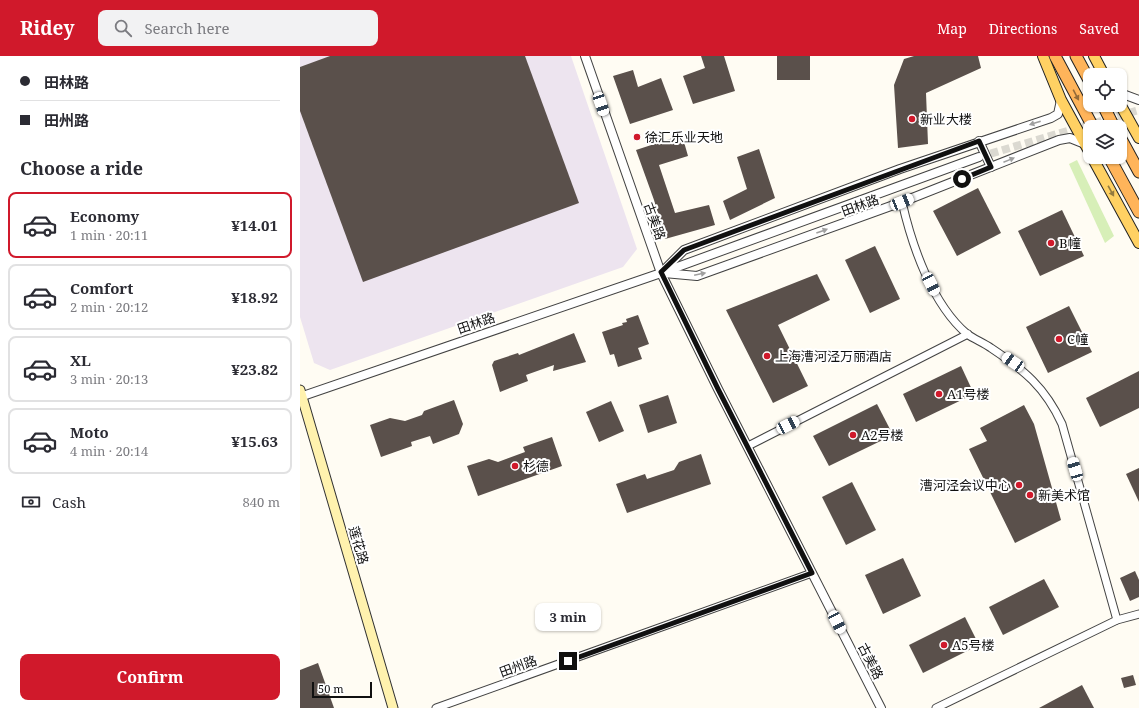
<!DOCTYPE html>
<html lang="en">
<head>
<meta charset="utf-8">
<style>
  :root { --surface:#fff; --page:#f2f2f3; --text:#2b2b33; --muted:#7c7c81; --line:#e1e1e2; --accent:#d0192b }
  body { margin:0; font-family:"Noto Serif","Noto Sans SC",serif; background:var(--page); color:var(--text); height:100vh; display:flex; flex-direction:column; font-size:15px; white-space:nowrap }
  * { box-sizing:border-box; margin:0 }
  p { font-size:13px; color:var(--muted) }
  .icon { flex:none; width:22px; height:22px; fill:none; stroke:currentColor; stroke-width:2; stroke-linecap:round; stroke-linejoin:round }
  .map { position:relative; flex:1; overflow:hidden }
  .drawer { display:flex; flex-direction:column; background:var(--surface); width:300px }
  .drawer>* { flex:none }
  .guide { display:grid; align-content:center; height:88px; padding:0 20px; background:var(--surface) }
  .controls { position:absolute; left:783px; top:12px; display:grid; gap:8px }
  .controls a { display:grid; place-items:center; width:44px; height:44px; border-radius:8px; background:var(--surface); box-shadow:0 1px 3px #0004; font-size:20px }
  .scale { position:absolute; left:12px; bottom:10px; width:60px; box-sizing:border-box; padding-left:4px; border:2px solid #101010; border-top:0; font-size:11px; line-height:14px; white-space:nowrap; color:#101010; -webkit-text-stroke:3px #fff; paint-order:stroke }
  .end { position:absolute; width:18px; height:18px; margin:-9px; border:5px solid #101010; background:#fff; box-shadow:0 0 0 2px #fff }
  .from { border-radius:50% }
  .bubble { position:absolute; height:28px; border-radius:8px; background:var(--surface); box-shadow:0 1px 3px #0004; font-size:13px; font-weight:700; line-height:28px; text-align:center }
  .car { position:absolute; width:12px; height:24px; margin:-12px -6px; border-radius:5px; box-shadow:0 0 3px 1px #0007; background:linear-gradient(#fff 24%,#345 0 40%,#fff 0 76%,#345 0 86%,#fff 0) }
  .guide b { display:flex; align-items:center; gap:14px; height:38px; font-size:15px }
  .guide b+b { border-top:1px solid var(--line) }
  .guide i { width:10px; height:10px; background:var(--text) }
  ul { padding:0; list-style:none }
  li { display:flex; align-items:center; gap:12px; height:66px; margin:0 8px 6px; padding:0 12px; border:2px solid var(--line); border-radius:8px }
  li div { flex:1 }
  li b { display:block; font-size:15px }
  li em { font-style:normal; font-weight:700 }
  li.current { border-color:var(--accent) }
  li>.icon { width:36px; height:36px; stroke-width:1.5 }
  h2 { padding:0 20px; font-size:18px; line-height:48px }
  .pay { display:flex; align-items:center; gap:10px; height:44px; padding:0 20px; font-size:15px }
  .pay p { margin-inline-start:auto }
  .primary-button { display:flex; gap:8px; margin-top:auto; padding:8px 20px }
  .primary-button a { flex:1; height:46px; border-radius:8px; background:var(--accent); color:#fff; font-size:16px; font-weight:700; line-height:46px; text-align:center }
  header { display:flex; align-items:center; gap:24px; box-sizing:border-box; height:56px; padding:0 20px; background:var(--accent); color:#fff }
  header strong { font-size:19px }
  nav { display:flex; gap:22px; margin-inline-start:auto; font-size:14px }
  .search { width:280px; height:36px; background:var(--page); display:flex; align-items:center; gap:10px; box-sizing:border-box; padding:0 14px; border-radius:8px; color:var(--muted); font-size:15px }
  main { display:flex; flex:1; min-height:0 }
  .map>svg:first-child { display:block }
</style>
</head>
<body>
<header>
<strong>Ridey</strong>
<div class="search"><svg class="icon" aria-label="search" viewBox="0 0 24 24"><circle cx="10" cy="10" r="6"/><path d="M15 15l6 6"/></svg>Search here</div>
<nav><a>Map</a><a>Directions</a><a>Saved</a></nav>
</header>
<main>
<section class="drawer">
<div class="guide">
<b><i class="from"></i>田林路</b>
<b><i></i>田州路</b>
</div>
<h2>Choose a ride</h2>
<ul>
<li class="current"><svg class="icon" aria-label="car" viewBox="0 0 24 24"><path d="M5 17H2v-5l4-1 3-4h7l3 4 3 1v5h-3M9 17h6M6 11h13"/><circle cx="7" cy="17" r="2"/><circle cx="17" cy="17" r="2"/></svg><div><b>Economy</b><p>1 min · 20:11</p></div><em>¥14.01</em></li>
<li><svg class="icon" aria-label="car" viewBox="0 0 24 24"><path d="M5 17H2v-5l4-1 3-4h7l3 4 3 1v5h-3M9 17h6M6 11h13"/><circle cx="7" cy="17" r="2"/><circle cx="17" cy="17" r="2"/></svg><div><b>Comfort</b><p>2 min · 20:12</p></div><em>¥18.92</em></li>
<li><svg class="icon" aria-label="car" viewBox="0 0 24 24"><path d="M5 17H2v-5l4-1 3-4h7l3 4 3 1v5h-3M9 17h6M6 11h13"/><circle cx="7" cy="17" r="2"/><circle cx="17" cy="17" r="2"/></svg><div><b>XL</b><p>3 min · 20:13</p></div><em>¥23.82</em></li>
<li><svg class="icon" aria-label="car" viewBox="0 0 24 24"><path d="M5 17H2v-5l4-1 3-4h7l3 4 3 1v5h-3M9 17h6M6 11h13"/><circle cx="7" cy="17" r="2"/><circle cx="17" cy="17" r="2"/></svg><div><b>Moto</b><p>4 min · 20:14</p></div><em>¥15.63</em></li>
</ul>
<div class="pay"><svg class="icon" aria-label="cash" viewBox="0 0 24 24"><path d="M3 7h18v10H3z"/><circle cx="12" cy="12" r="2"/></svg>Cash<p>840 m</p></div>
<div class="primary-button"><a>Confirm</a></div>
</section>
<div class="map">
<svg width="839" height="652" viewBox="0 0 839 652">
  <rect width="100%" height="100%" fill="#fffcf3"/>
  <!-- industrial -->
  <path fill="#ede4ef" d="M0 0H271L337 193 323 211 30 314 14 307 0 261Z"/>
  <!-- green -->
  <path fill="#d7efb8" d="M777 104 814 180 805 187 769 108Z"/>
  <!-- building -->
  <g fill="#5a504b">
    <path d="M30 0H225L279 147 63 226 0 55V11Z"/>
    <path d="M401 0H424L435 35 393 48 383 20 405 12Z"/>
    <rect x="477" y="0" width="33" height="24"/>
    <path d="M614 0H678L681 12 626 37 628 88 598 92 594 29 604 3Z"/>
    <path d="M333 14 338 31 361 22 373 54 330 68 313 20Z"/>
    <path d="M382 79 388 100 359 109 375 157 409 149 415 169 365 183 354 144 336 94Z"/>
    <path d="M459 93 475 142 430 164 423 145 447 133 437 101Z"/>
    <path d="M678 132 701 177 657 200 633 155Z"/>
    <path d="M762 154 784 200 740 220 718 175Z"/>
    <path d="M575 190 600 243 570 257 545 204Z"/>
    <path d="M517 218 530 244 478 269 508 330 473 347 426 254Z"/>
    <path d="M769 250 792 296 748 317 726 271Z"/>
    <path d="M338 259 349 288 338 292 342 303 318 311 314 298 310 299 302 276 323 269 322 267 327 266 326 263Z"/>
    <path d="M274 277 286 306 253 315 254 309 226 319 228 325 200 336 192 309 194 305 218 297 219 299Z"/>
    <path d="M661 310 674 338 616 366 603 338Z"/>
    <path d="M839 315V352L800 371 786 342Z"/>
    <path d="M368 339 377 367 348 377 339 349Z"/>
    <path d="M154 344 163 368 159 378 133 388 130 380 111 386 112 390 81 401 70 369 90 362 105 365 122 359 124 355Z"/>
    <path d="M311 345 324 375 299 386 286 356Z"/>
    <path d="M577 348 593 379 529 410 513 380Z"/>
    <path d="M724 349 734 368 761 464 715 487 669 393 687 385 680 372Z"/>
    <path d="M252 381 262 410 178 440 167 410 189 403 198 406 225 396 223 391Z"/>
    <path d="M401 398 411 428 327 457 316 428 345 418 347 423 374 414 379 406Z"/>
    <path d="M839 412V446L826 418Z"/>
    <path d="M552 426 576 474 546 489 522 441Z"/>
    <path d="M603 502 621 540 583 558 565 519Z"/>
    <path d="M835 515 839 524V541L830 545 820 522Z"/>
    <path d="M744 523 759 551 703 579 689 551Z"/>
    <path d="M665 561 679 589 623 617 609 589Z"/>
    <path d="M18 607 34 652H0V614Z"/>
    <path d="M833 619 836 629 824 632 821 622Z"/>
    <path d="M782 629 794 652H739Z"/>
  </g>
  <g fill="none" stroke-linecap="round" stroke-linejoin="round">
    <!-- tertiary-tunnel -->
    <path stroke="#dbd9d1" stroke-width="8" stroke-dasharray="8 4" stroke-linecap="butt" d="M679 101 839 54"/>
    <!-- minor casing -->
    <g stroke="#434343" stroke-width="9">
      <g id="minor">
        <path d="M602 146C612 190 632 248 667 278 674 283 684 287 691 292 724 314 745 331 762 368L817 564"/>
        <path d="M448 390 668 278"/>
        <path d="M136 652 512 517"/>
        <path d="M636 652 817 564 839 558"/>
      </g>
    </g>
    <!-- tertiary casing -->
    <g stroke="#434343" stroke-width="10">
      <g id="tertiary">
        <path d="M285 0 361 217 418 333 581 652"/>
        <path d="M820 37 839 44"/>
        <path d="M679 85 691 111"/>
        <path d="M363 215 384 194 600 113 751 62 758 58 761 44"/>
        <path d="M364 217 397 220 602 146 759 84 770 82 785 88"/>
        <path d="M0 341 361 217 679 101"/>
      </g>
    </g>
    <!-- secondary casing -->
    <g stroke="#323232" stroke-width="11">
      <path id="secondary" d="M0 334 93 652"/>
    </g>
    <!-- primary casing -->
    <g stroke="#212121" stroke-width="12">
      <g id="primary">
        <path d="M743 0 761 44 790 97"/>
        <path d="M794 0 804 19"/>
        <path d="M820 48 839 82"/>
        <path d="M792 101 839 187"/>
      </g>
    </g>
    <!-- trunk casing -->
    <g stroke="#212121" stroke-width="13">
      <g id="trunk">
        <path d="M755 0 793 71"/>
        <path d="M776 0 790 26"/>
        <path d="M803 49 814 71"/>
        <path d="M820 81 839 116"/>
        <path d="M809 101 839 156"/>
      </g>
    </g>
    <!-- minor -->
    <use href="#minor" stroke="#fff" stroke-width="7"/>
    <!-- tertiary -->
    <use href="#tertiary" stroke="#fff" stroke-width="8"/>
    <!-- secondary -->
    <use href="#secondary" stroke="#fff2ae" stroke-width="9"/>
    <!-- primary -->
    <use href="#primary" stroke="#ffd163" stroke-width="10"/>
    <!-- trunk -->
    <use href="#trunk" stroke="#ffb45a" stroke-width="11"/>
  </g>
  <!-- one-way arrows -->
  <defs><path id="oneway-solid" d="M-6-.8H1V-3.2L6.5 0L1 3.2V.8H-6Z"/></defs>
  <use fill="#936a39" href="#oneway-solid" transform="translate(776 39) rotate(62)"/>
  <g fill="#9f9f9f">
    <use href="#oneway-solid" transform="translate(735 67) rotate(162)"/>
    <use href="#oneway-solid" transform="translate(709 104) rotate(-22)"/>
    <use href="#oneway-solid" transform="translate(522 175) rotate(-20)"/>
    <use href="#oneway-solid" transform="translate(400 218) rotate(-12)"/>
  </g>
  <use fill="#937a3e" href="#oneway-solid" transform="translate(811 135) rotate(61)"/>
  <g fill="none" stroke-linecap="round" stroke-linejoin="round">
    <!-- route -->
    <path stroke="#101010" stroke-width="5" d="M268 605 512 517 418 333 361 216 384 194 679 85 691 111 662 123"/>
  </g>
  <!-- markers -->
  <g fill="#d0192b" stroke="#fff" stroke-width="1.5">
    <circle cx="612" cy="63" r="4"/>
    <circle cx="337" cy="81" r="4"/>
    <circle cx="751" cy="187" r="4"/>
    <circle cx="759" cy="283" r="4"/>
    <circle cx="467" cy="300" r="4"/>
    <circle cx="639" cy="338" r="4"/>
    <circle cx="553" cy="379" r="4"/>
    <circle cx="215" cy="410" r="4"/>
    <circle cx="719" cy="429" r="4"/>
    <circle cx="730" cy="439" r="4"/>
    <circle cx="644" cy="589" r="4"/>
  </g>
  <g text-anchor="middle" stroke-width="4" stroke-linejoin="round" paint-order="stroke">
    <!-- poi labels -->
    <g font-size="13" fill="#101010" stroke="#fff" text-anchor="start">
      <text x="620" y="68">新业大楼</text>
      <text x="345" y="86">徐汇乐业天地</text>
      <text x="759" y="192">B幢</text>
      <text x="767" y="288">C幢</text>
      <text x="475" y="305">上海漕河泾万丽酒店</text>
      <text x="647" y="343">A1号楼</text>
      <text x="561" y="384">A2号楼</text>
      <text x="223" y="415">杉德</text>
      <text x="711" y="434" text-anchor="end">漕河泾会议中心</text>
      <text x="738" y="444">新美术馆</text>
      <text x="652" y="594">A5号楼</text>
    </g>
    <!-- street labels -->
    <g font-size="13" fill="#101010" stroke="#fff">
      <text transform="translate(560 149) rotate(-20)" y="5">田林路</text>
      <text transform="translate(355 165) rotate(70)" y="5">古美路</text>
      <text transform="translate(176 267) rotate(-19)" y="5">田林路</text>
      <text transform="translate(59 489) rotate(74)" y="5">莲花路</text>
      <text transform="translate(571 605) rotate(63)" y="5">古美路</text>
      <text transform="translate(218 610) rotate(-20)" y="5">田州路</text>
    </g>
  </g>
</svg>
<div class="controls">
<a><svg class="icon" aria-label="locate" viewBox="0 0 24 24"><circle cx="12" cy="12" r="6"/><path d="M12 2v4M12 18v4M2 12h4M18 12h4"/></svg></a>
<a><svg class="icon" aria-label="layers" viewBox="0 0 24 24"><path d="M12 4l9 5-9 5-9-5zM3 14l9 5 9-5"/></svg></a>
</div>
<div class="scale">50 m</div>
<i class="end from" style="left:662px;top:123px"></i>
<i class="end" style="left:268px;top:605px"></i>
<div class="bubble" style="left:235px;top:547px;width:66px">3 min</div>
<i class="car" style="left:301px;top:48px;rotate:161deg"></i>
<i class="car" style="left:602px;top:146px;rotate:68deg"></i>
<i class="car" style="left:631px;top:228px;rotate:153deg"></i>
<i class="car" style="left:713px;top:306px;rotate:304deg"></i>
<i class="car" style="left:488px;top:369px;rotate:63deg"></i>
<i class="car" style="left:775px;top:413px;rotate:344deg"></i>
<i class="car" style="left:537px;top:566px;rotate:153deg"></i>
</div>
</main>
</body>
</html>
